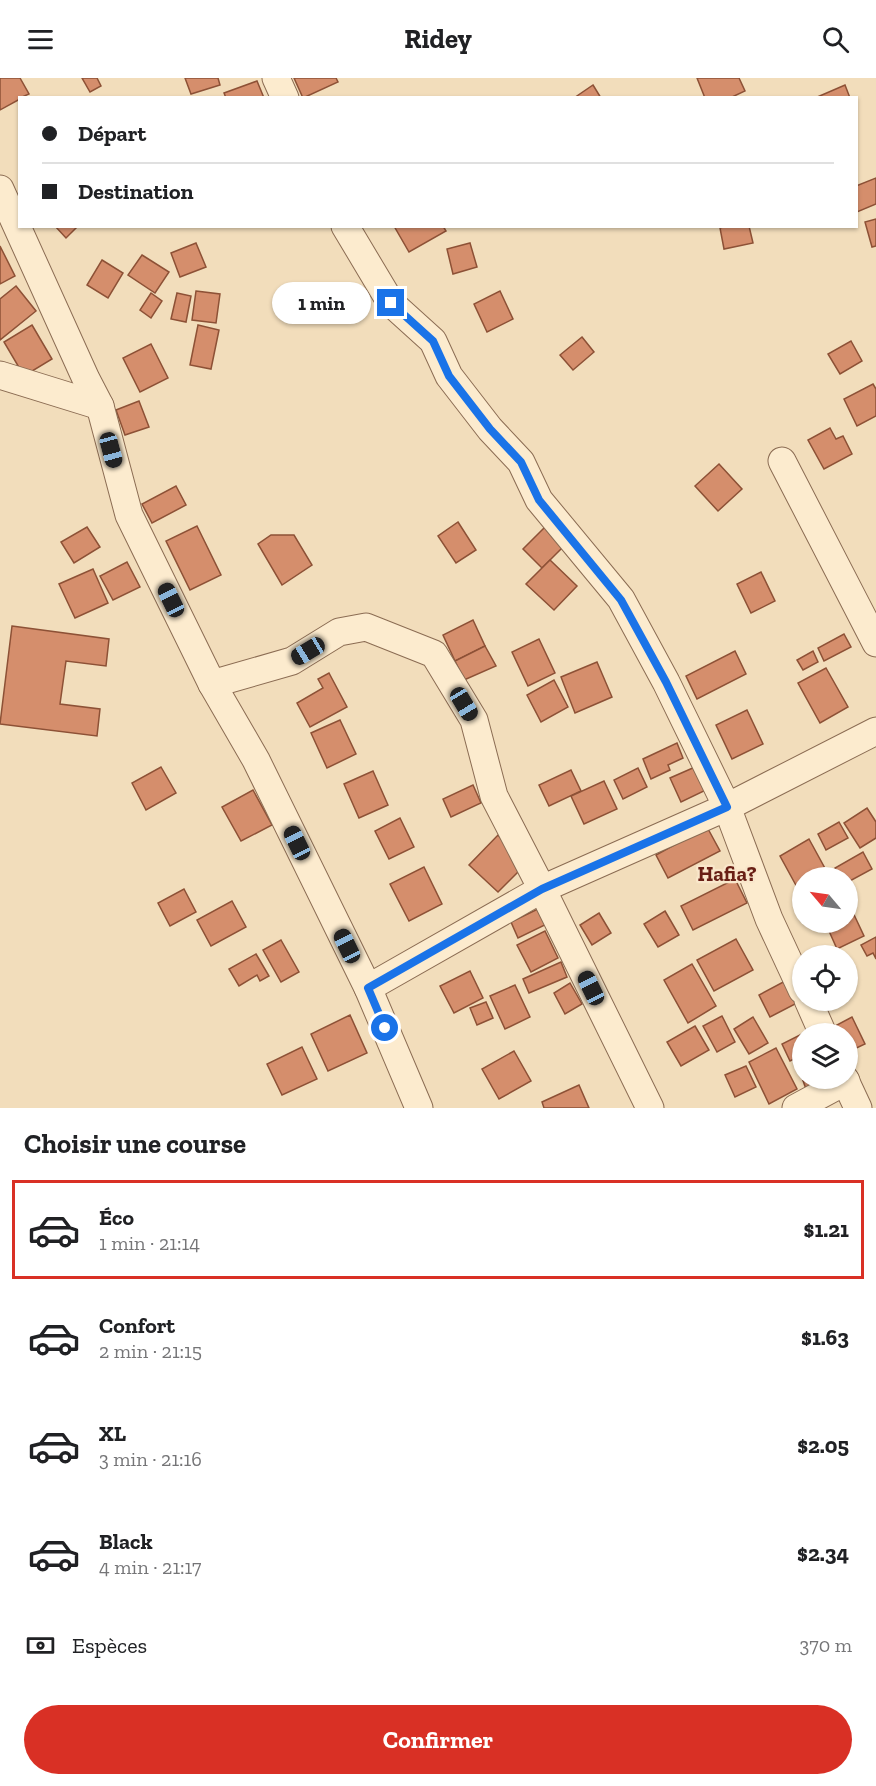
<!DOCTYPE html>
<html lang="fr">
<head>
<meta charset="utf-8">
<style>
  :root { --surface:#fff; --page:#f6f6f6; --text:#202124; --muted:#757577; --line:#e0e0e0; --accent:#d93025 }
  body { margin:0; font-family:"Zilla Slab",serif; background:var(--page); color:var(--text); height:100vh; display:flex; flex-direction:column; font-size:22px; white-space:nowrap }
  * { box-sizing:border-box; margin:0 }
  p { font-size:20px; color:var(--muted) }
  .icon { flex:none; width:33px; height:33px; fill:none; stroke:currentColor; stroke-width:2; stroke-linecap:round; stroke-linejoin:round }
  .map { position:relative; height:1030px; overflow:hidden }
  .drawer { display:flex; flex-direction:column; background:var(--surface); flex:1 }
  .drawer>* { flex:none }
  .top-card { position:absolute; left:18px; top:18px; width:840px; height:132px; border-radius:0px; box-shadow:0 2px 4px #0004; display:grid; align-content:center; height:132px; padding:0 24px; background:var(--surface) }
  .needle { width:39px; rotate:299deg }
  .fabs { position:absolute; left:792px; top:789px; display:grid; gap:12px }
  .fabs a { display:grid; place-items:center; width:66px; height:66px; border-radius:50%; background:var(--surface); box-shadow:0 2px 4px #0004; font-size:30px }
  .end { position:absolute; width:27px; height:27px; margin:-14px; border:8px solid #1a73e8; background:#fff; box-shadow:0 0 0 3px #fff }
  .from { border-radius:50% }
  .bubble { position:absolute; height:42px; border-radius:21px; background:var(--surface); box-shadow:0 2px 4px #0004; font-size:20px; font-weight:700; line-height:42px; text-align:center }
  .car { position:absolute; width:18px; height:36px; margin:-18px -9px; border-radius:8px; box-shadow:0 0 4px 2px #0007; background:linear-gradient(#222 24%,#8ab4d8 0 40%,#222 0 76%,#8ab4d8 0 86%,#222 0) }
  .top-card b { display:flex; align-items:center; gap:21px; height:57px; font-size:22px }
  .top-card b+b { border-top:2px solid var(--line) }
  .top-card i { width:15px; height:15px; background:var(--text) }
  ul { padding:0; list-style:none }
  li { display:flex; align-items:center; gap:18px; height:99px; margin:0 12px 9px; padding:0 12px; border:3px solid transparent; border-radius:0px }
  li div { flex:1 }
  li b { display:block; font-size:22px }
  li em { font-style:normal; font-weight:700 }
  li.current { border-color:var(--accent) }
  li>.icon { width:54px; height:54px; stroke-width:1.5 }
  h2 { padding:0 24px; font-size:27px; line-height:72px }
  .pay { display:flex; align-items:center; gap:15px; height:66px; padding:0 24px; font-size:22px }
  .pay p { margin-inline-start:auto }
  .cta { display:flex; gap:12px; margin-top:auto; padding:12px 24px }
  .cta a { flex:1; height:69px; border-radius:36px; background:var(--accent); color:#fff; font-size:24px; font-weight:700; line-height:69px; text-align:center }
  header { display:flex; justify-content:space-between; align-items:center; height:78px; padding:0 24px; background:var(--surface); font-size:27px; font-weight:700 }
  .map>svg:first-child { display:block }
</style>
</head>
<body>
<header><svg class="icon" aria-label="menu" viewBox="0 0 24 24"><path d="M4 6h16M4 12h16M4 18h16"/></svg>Ridey<svg class="icon" aria-label="search" viewBox="0 0 24 24"><circle cx="10" cy="10" r="6"/><path d="M15 15l6 6"/></svg></header>
<div class="map">
<svg width="876" height="1030" viewBox="0 0 876 1030">
  <rect width="100%" height="100%" fill="#f2ddbb"/>
  <!-- building -->
  <g fill="#d58e6c" stroke="#8d5136" stroke-width="1.5">
    <path d="M0 0H20L29 16 20 20V21L0 32Z"/>
    <path d="M82 0H97L101 8 90 14Z"/>
    <path d="M185 0H218L220 7 191 16Z"/>
    <path d="M294 0H336L338 4 303 20Z"/>
    <path d="M697 0H739L745 13 730 20H705Z"/>
    <path d="M257 3 264 20H226L224 15Z"/>
    <path d="M593 7 601 20H574Z"/>
    <path d="M845 7 850 20H815Z"/>
    <path d="M876 100V126L857 134 856 108Z"/>
    <path d="M876 141V168L872 169 865 144Z"/>
    <path d="M55 148H78L66 160Z"/>
    <path d="M394 148H443L446 153 409 174Z"/>
    <path d="M726 148H749L753 165 724 171 720 150Z"/>
    <path d="M196 165 206 189 180 199 171 175Z"/>
    <path d="M470 165 477 189 453 196 447 171Z"/>
    <path d="M0 168 15 198 0 206Z"/>
    <path d="M142 177 169 194 155 215 128 197Z"/>
    <path d="M102 182 123 195 108 220 87 207Z"/>
    <path d="M16 208 36 233 0 262V221Z"/>
    <path d="M196 213 220 216 216 245 192 242Z"/>
    <path d="M500 213 513 241 487 254 474 226Z"/>
    <path d="M151 215 162 223 151 240 140 232Z"/>
    <path d="M177 215 191 218 186 244 171 241Z"/>
    <path d="M32 247 52 281 24 298 4 264Z"/>
    <path d="M198 247 219 252 211 291 190 287Z"/>
    <path d="M582 259 594 274 573 292 560 277Z"/>
    <path d="M851 263 862 283 840 296 828 276Z"/>
    <path d="M151 266 168 300 140 314 123 280Z"/>
    <path d="M873 306 876 311V338L857 348 844 321Z"/>
    <path d="M139 323 149 349 125 357 116 332Z"/>
    <path d="M830 350 836 361 843 358 852 376 824 391 808 362Z"/>
    <path d="M719 386 742 411 718 433 695 408Z"/>
    <path d="M176 408 186 427 152 445 142 426Z"/>
    <path d="M458 444 476 472 456 485 438 458Z"/>
    <path d="M549 445 568 464 542 490 523 471Z"/>
    <path d="M197 448 221 497 190 512 166 463Z"/>
    <path d="M87 449 100 469 74 485 61 464Z"/>
    <path d="M271 457H294L312 487 282 507 258 466Z"/>
    <path d="M550 482 577 508 554 532 526 506Z"/>
    <path d="M127 484 140 509 113 522 100 498Z"/>
    <path d="M93 491 108 525 75 540 59 506Z"/>
    <path d="M761 494 775 523 751 535 737 506Z"/>
    <path d="M473 542 485 568 455 583 443 557Z"/>
    <path d="M12 548 109 561 106 588 66 583 60 626 100 631 97 658 0 646Z"/>
    <path d="M844 556 851 569 824 583 818 570Z"/>
    <path d="M539 561 555 595 528 608 512 574Z"/>
    <path d="M485 568 496 588 464 602 455 583Z"/>
    <path d="M735 573 746 596 697 621 686 598Z"/>
    <path d="M813 573 818 584 803 592 797 582Z"/>
    <path d="M597 584 612 619 575 635 561 599Z"/>
    <path d="M826 590 848 629 820 645 798 605Z"/>
    <path d="M329 595 347 629 310 649 297 625 323 610 318 601Z"/>
    <path d="M554 602 568 629 541 644 527 617Z"/>
    <path d="M747 632 763 666 732 681 716 647Z"/>
    <path d="M340 642 356 676 327 690 311 655Z"/>
    <path d="M677 665 683 680 668 687 670 692 651 701 643 681Z"/>
    <path d="M161 689 176 715 146 732 132 705Z"/>
    <path d="M695 689 706 712 681 724 670 700Z"/>
    <path d="M638 690 647 709 623 721 614 702Z"/>
    <path d="M571 692 581 713 549 728 539 707Z"/>
    <path d="M373 693 388 727 359 740 344 706Z"/>
    <path d="M604 703 617 731 584 746 571 718Z"/>
    <path d="M473 707 481 725 451 739 443 721Z"/>
    <path d="M253 712 272 747 241 763 222 729Z"/>
    <path d="M867 730 876 744V760L860 770 844 745Z"/>
    <path d="M400 740 414 769 389 781 375 753Z"/>
    <path d="M839 744 848 760 826 772 818 756Z"/>
    <path d="M707 749 720 773 668 800 656 777Z"/>
    <path d="M498 757 524 788 498 814 469 787Z"/>
    <path d="M809 761 827 794 817 800H802V808L798 811 780 778Z"/>
    <path d="M863 774 872 791 848 804V800H840L835 790Z"/>
    <path d="M424 789 442 826 409 843 390 806Z"/>
    <path d="M735 801 747 825 693 852 681 828Z"/>
    <path d="M184 811 196 834 170 848 158 825Z"/>
    <path d="M232 823 246 849 211 868 197 842Z"/>
    <path d="M848 824 864 858 837 871 825 844H848Z"/>
    <path d="M542 829 549 845 518 860 511 844Z"/>
    <path d="M665 833 679 857 658 869 644 846Z"/>
    <path d="M599 835 611 855 592 867 580 847Z"/>
    <path d="M545 853 558 880 531 894 517 867Z"/>
    <path d="M876 859V881L873 875 867 878 861 867Z"/>
    <path d="M736 861 753 892 714 913 697 882Z"/>
    <path d="M281 862 299 894 281 904 263 872Z"/>
    <path d="M256 876 269 898 260 903 257 897 239 908 229 891Z"/>
    <path d="M561 884 567 899 529 915 523 901Z"/>
    <path d="M692 886 716 928 688 945 664 902Z"/>
    <path d="M470 893 483 920 454 935 440 908Z"/>
    <path d="M787 902 799 924 770 939 759 917Z"/>
    <path d="M570 905 582 926 565 936 554 915Z"/>
    <path d="M515 907 530 939 505 951 490 918Z"/>
    <path d="M486 924 493 940 477 947 470 930Z"/>
    <path d="M350 937 367 975 328 993 311 956Z"/>
    <path d="M722 938 735 964 717 974 703 948Z"/>
    <path d="M753 939 768 965 749 976 734 951Z"/>
    <path d="M852 939 865 966 848 974V956H839L835 948Z"/>
    <path d="M695 948 709 972 681 988 667 964Z"/>
    <path d="M802 956V977L790 983 782 966Z"/>
    <path d="M302 969 317 1001 282 1017 267 986Z"/>
    <path d="M776 970 797 1011 769 1026 749 984Z"/>
    <path d="M514 973 531 1003 499 1021 482 991Z"/>
    <path d="M746 988 756 1009 735 1019 725 997Z"/>
    <path d="M802 996V1000H836L807 1014 801 997Z"/>
    <path d="M579 1007 589 1030H544L542 1024Z"/>
  </g>
  <g fill="none" stroke-linecap="round" stroke-linejoin="round">
    <!-- minor casing -->
    <g stroke="#8b6c53" stroke-width="29">
      <g id="minor">
        <path d="M276 0 285 20"/>
        <path d="M0 111 86 301 100 328 129 437 212 606 256 682 368 910 419 1030"/>
        <path d="M345 148 391 225 433 263 449 298 490 351 521 384 539 422 621 521 666 604 727 729 769 841 802 912"/>
        <path d="M0 297 100 328"/>
        <path d="M782 383 876 565"/>
        <path d="M212 606 292 583 339 554 366 549 434 576 474 642 494 718 542 811 650 1030"/>
        <path d="M368 910 542 811 727 729 876 653"/>
        <path d="M808 922 823 956"/>
        <path d="M844 1000 858 1030"/>
        <path d="M796 1030 846 1003"/>
      </g>
    </g>
    <!-- minor -->
    <use href="#minor" stroke="#fcebce" stroke-width="27"/>
  </g>
  <g fill="none" stroke-linecap="round" stroke-linejoin="round">
    <!-- route -->
    <path stroke="#1a73e8" stroke-width="8" d="M385 950 368 910 542 811 727 729 666 604 621 522 539 422 521 384 490 351 449 298 433 263 391 225"/>
  </g>
  <g text-anchor="middle" stroke-width="4.5" stroke-linejoin="round" paint-order="stroke">
    <!-- neighbourhood labels -->
    <g font-size="21" font-weight="bold" fill="#691f15" stroke="#f9e7cb">
      <text x="727" y="803">Hafia?</text>
    </g>
  </g>
</svg>
<div class="fabs">
<a><svg class="needle" viewBox="-14 -14 28 28"><path d="M0-13l5 13h-10z" fill="#e53935"/><path d="M0 13l5-13h-10z" fill="#757577"/></svg></a>
<a><svg class="icon" aria-label="locate" viewBox="0 0 24 24"><circle cx="12" cy="12" r="6"/><path d="M12 2v4M12 18v4M2 12h4M18 12h4"/></svg></a>
<a><svg class="icon" aria-label="layers" viewBox="0 0 24 24"><path d="M12 4l9 5-9 5-9-5zM3 14l9 5 9-5"/></svg></a>
</div>
<i class="end from" style="left:385px;top:950px"></i>
<i class="end" style="left:391px;top:225px"></i>
<div class="bubble" style="left:272px;top:204px;width:99px">1 min</div>
<i class="car" style="left:111px;top:372px;rotate:165deg"></i>
<i class="car" style="left:171px;top:522px;rotate:334deg"></i>
<i class="car" style="left:308px;top:573px;rotate:239deg"></i>
<i class="car" style="left:464px;top:626px;rotate:149deg"></i>
<i class="car" style="left:297px;top:765px;rotate:334deg"></i>
<i class="car" style="left:347px;top:868px;rotate:334deg"></i>
<i class="car" style="left:591px;top:910px;rotate:334deg"></i>
<div class="top-card">
<b><i class="from"></i>Départ</b>
<b><i></i>Destination</b>
</div>
</div>
<section class="drawer">
<h2>Choisir une course</h2>
<ul>
<li class="current"><svg class="icon" aria-label="car" viewBox="0 0 24 24"><path d="M5 17H2v-5l4-1 3-4h7l3 4 3 1v5h-3M9 17h6M6 11h13"/><circle cx="7" cy="17" r="2"/><circle cx="17" cy="17" r="2"/></svg><div><b>Éco</b><p>1 min · 21:14</p></div><em>$1.21</em></li>
<li><svg class="icon" aria-label="car" viewBox="0 0 24 24"><path d="M5 17H2v-5l4-1 3-4h7l3 4 3 1v5h-3M9 17h6M6 11h13"/><circle cx="7" cy="17" r="2"/><circle cx="17" cy="17" r="2"/></svg><div><b>Confort</b><p>2 min · 21:15</p></div><em>$1.63</em></li>
<li><svg class="icon" aria-label="car" viewBox="0 0 24 24"><path d="M5 17H2v-5l4-1 3-4h7l3 4 3 1v5h-3M9 17h6M6 11h13"/><circle cx="7" cy="17" r="2"/><circle cx="17" cy="17" r="2"/></svg><div><b>XL</b><p>3 min · 21:16</p></div><em>$2.05</em></li>
<li><svg class="icon" aria-label="car" viewBox="0 0 24 24"><path d="M5 17H2v-5l4-1 3-4h7l3 4 3 1v5h-3M9 17h6M6 11h13"/><circle cx="7" cy="17" r="2"/><circle cx="17" cy="17" r="2"/></svg><div><b>Black</b><p>4 min · 21:17</p></div><em>$2.34</em></li>
</ul>
<div class="pay"><svg class="icon" aria-label="cash" viewBox="0 0 24 24"><path d="M3 7h18v10H3z"/><circle cx="12" cy="12" r="2"/></svg>Espèces<p>370 m</p></div>
<div class="cta"><a>Confirmer</a></div>
</section>
</body>
</html>
